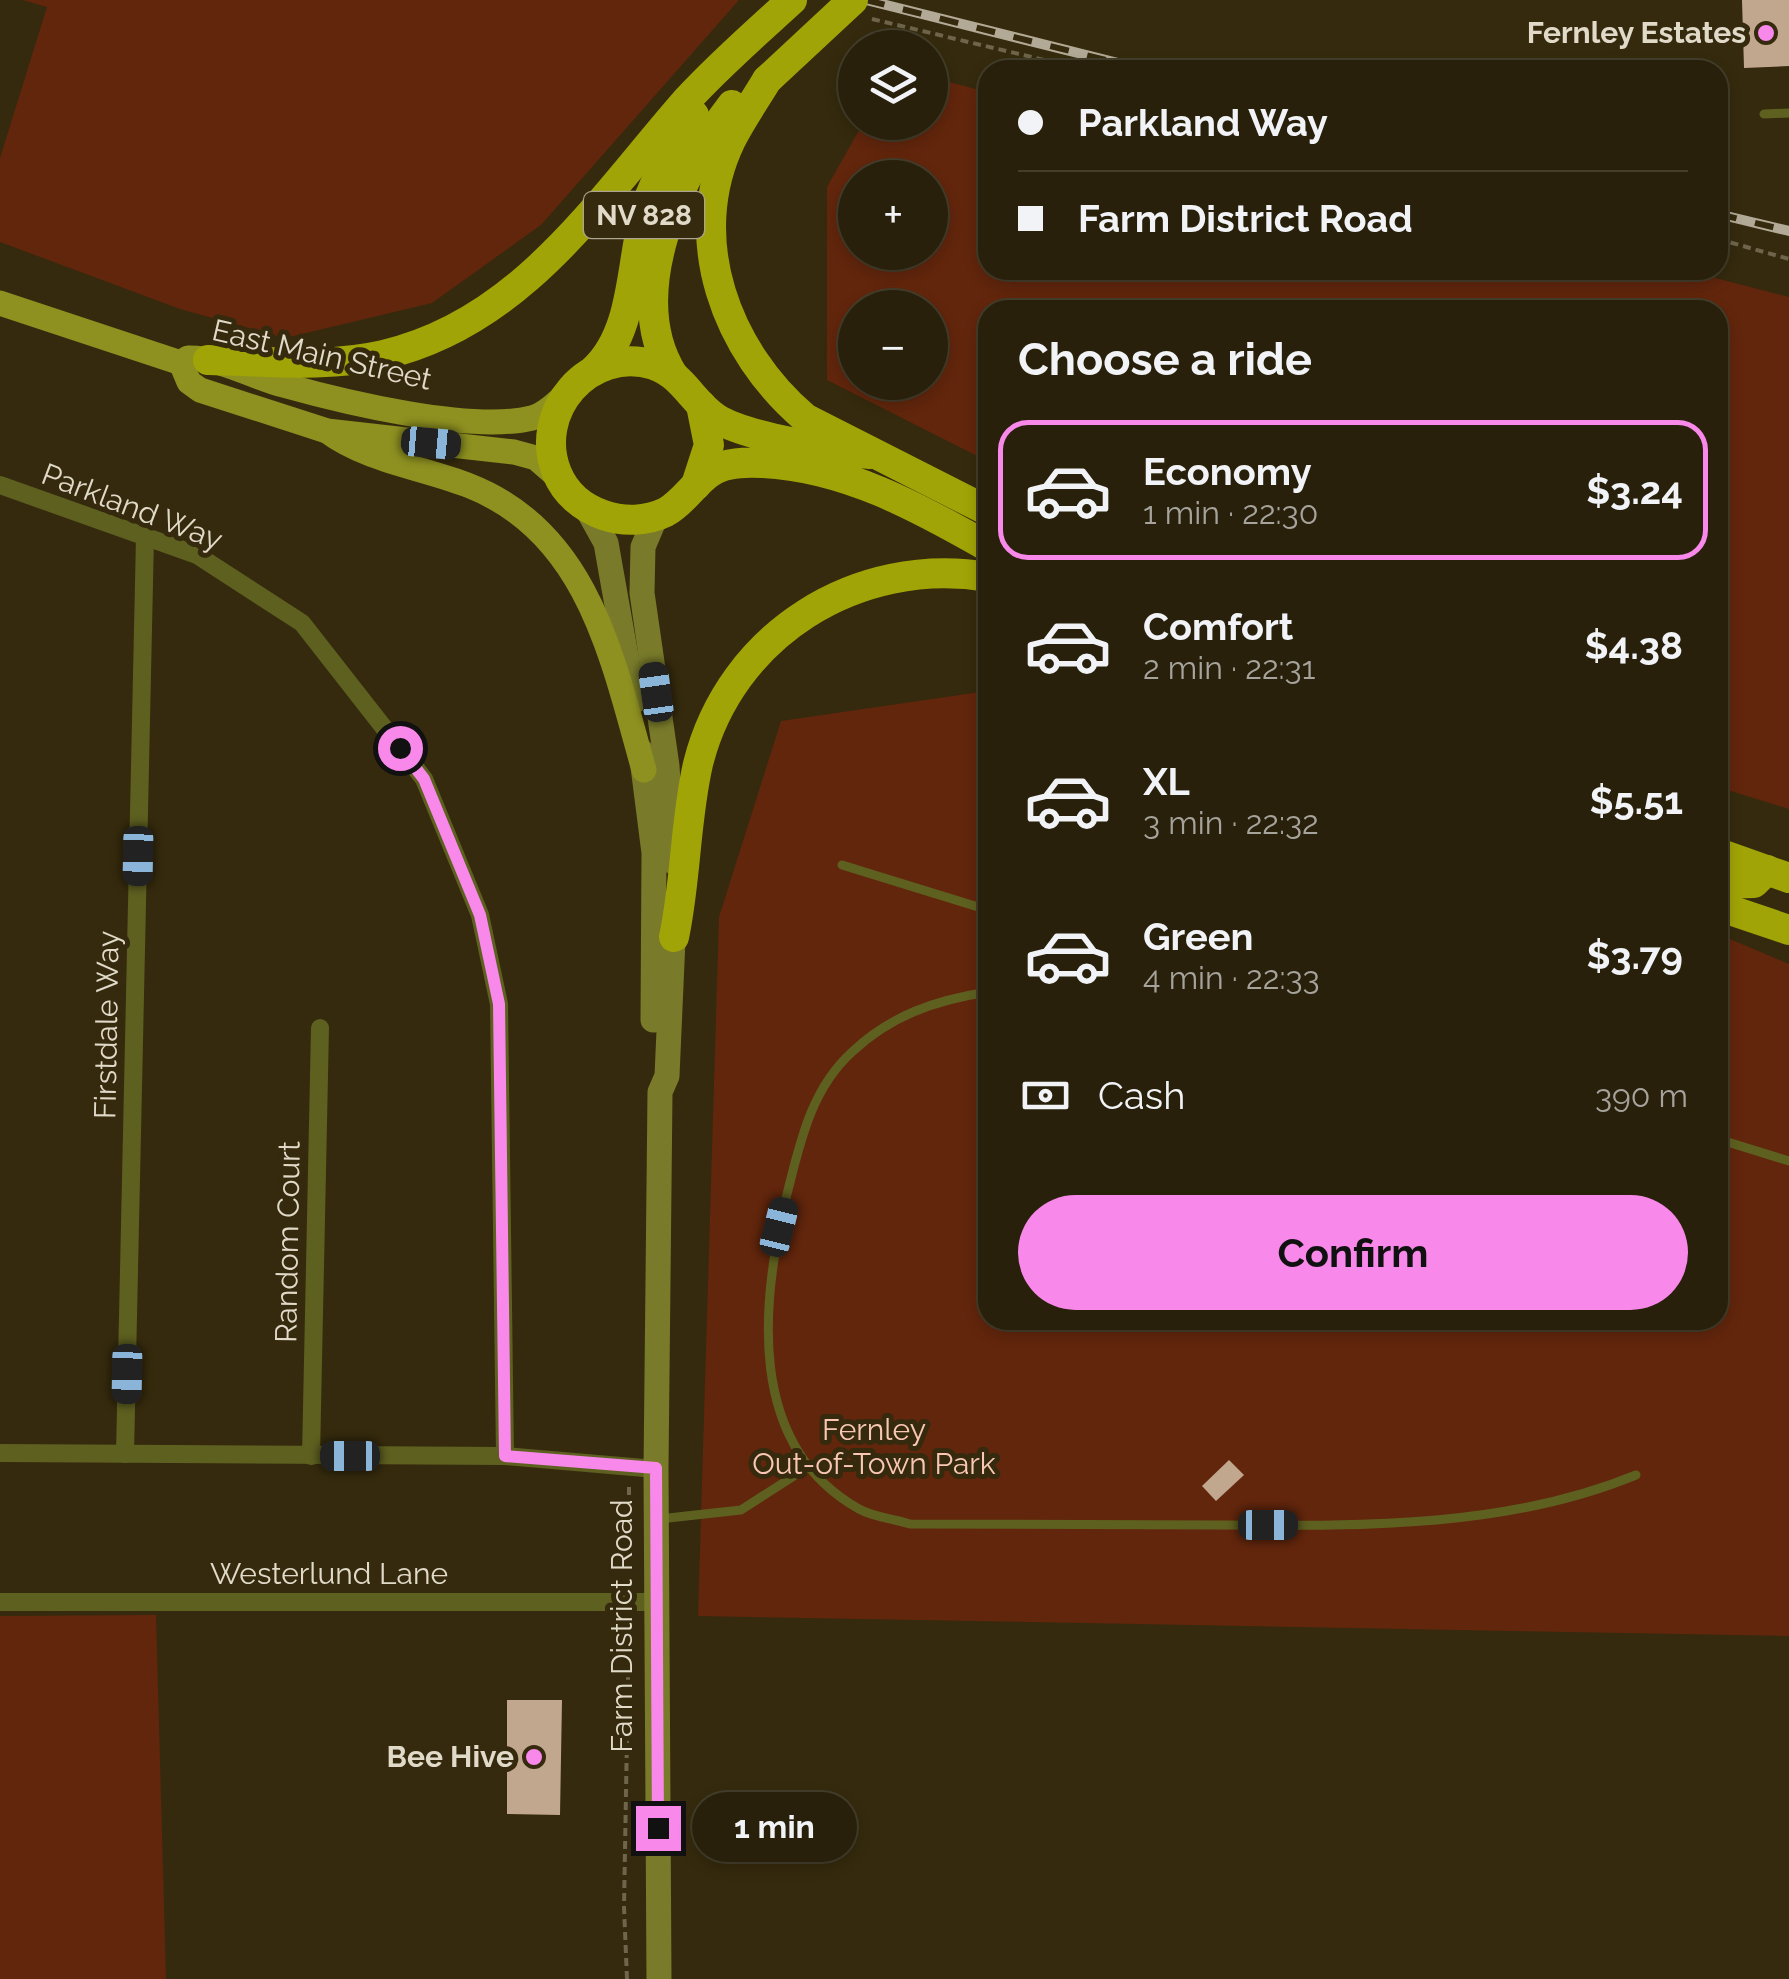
<!DOCTYPE html>
<html lang="en">
<head>
<meta charset="utf-8">
<style>
  :root { --surface:#28200a; --page:#302813; --text:#f1f3f6; --muted:#a5a39c; --line:#443e2b; --accent:#f888e9 }
  body { margin:0; font-family:Raleway,sans-serif; background:var(--page); color:var(--text); height:100vh; display:flex; flex-direction:column; font-size:38px; white-space:nowrap }
  * { box-sizing:border-box; margin:0 }
  p { font-size:32px; color:var(--muted) }
  .icon { flex:none; width:55px; height:55px; fill:none; stroke:currentColor; stroke-width:2; stroke-linecap:round; stroke-linejoin:round }
  .map { position:relative; flex:1; overflow:hidden }
  .details { position:absolute; left:978px; top:300px; width:750px; height:1030px; display:flex; flex-direction:column; background:var(--surface); border-radius:30px; box-shadow:0 5px 15px #0003,0 0 0 2px var(--line) }
  .details>* { flex:none }
  .hud { position:absolute; left:978px; top:60px; width:750px; height:220px; border-radius:30px; box-shadow:0 5px 15px #0003,0 0 0 2px var(--line); display:grid; align-content:center; height:220px; padding:0 40px; background:var(--surface) }
  .fabs { position:absolute; left:838px; top:30px; display:grid; gap:20px }
  .fabs a { display:grid; place-items:center; width:110px; height:110px; border-radius:50%; background:var(--surface); box-shadow:0 5px 15px #0003,0 0 0 2px var(--line); font-size:50px }
  .end { position:absolute; width:45px; height:45px; margin:-22px; border:12px solid #f888e9; background:#111; box-shadow:0 0 0 5px #111 }
  .from { border-radius:50% }
  .bubble { position:absolute; height:70px; border-radius:35px; background:var(--surface); box-shadow:0 5px 15px #0003,0 0 0 2px var(--line); font-size:32px; font-weight:700; line-height:70px; text-align:center }
  .car { position:absolute; width:30px; height:60px; margin:-30px -15px; border-radius:12px; box-shadow:0 0 8px 2px #0007; background:linear-gradient(#222 24%,#8ab4d8 0 40%,#222 0 76%,#8ab4d8 0 86%,#222 0) }
  .hud b { display:flex; align-items:center; gap:35px; height:95px; font-size:38px }
  .hud b+b { border-top:2px solid var(--line) }
  .hud i { width:25px; height:25px; background:var(--text) }
  ul { padding:0; list-style:none }
  li { display:flex; align-items:center; gap:30px; height:140px; margin:0 20px 15px; padding:0 20px; border:5px solid transparent; border-radius:30px }
  li div { flex:1 }
  li b { display:block; font-size:38px }
  li em { font-style:normal; font-weight:700 }
  li.on { border-color:var(--accent) }
  li>.icon { width:90px; height:90px; stroke-width:1.5 }
  h2 { padding:0 40px; font-size:45px; line-height:120px }
  .pay { display:flex; align-items:center; gap:25px; height:110px; padding:0 40px; font-size:38px }
  .pay p { margin-inline-start:auto }
  .button { display:flex; gap:20px; margin-top:auto; padding:20px 40px }
  .button a { flex:1; height:115px; border-radius:60px; background:var(--accent); color:#111; font-size:40px; font-weight:700; line-height:115px; text-align:center }
  .map>svg:first-child { display:block }
</style>
</head>
<body>
<div class="map">
<svg width="1789" height="1979" viewBox="0 0 1789 1979">
  <rect width="100%" height="100%" fill="#352a0d"/>
  <!-- green -->
  <g fill="#62260c" fill-rule="evenodd">
    <path d="M23 0H739L541 225 432 303 285 338 180 309 0 242V158L47 7Z"/>
    <path d="M930 77 987 92 988 270H1684L1789 297V809L1718 787V310H988L987 461 827 380V187L863 123 930 122ZM855 178H930V252H855ZM855 308H930V382H855Z"/>
    <path d="M987 691 988 1320H1718V934L1789 964V1636L698 1616 719 917 781 721Z"/>
    <path d="M156 1615 166 1979H0V1616Z"/>
  </g>
  <!-- building -->
  <g fill="#c2a78f">
    <path d="M1742 0H1789V66L1744 68Z"/>
    <path d="M1229 1460 1244 1475 1216 1501 1202 1486Z"/>
    <path d="M507 1700H562L560 1815 507 1814Z"/>
  </g>
  <g fill="none" stroke-linecap="round" stroke-linejoin="round">
    <!-- path -->
    <g stroke="#6e654c" stroke-width="4" stroke-dasharray="8 5" stroke-linecap="butt">
      <path d="M872 19 1086 70"/>
      <path d="M1718 239 1789 259"/>
      <path d="M629 1586V1485"/>
      <path d="M627 1979 624 1907 629 1620"/>
    </g>
    <!-- lane -->
    <g stroke="#5e6020" stroke-width="9">
      <path d="M1764 114 1789 113"/>
      <path d="M842 865 988 910"/>
      <path d="M988 992C935 1000 890 1016 852 1052 811 1089 800 1143 787 1194 761 1301 745 1445 859 1509 873 1517 894 1519 910 1524 1012 1524 1114 1524 1215 1525 1356 1526 1505 1529 1636 1475"/>
      <path d="M1718 1139 1789 1161"/>
      <path d="M659 1519 741 1510 811 1465"/>
    </g>
    <!-- street -->
    <g stroke="#5e6020" stroke-width="18">
      <path d="M0 485 197 555 302 623 424 779 480 915 499 1004 505 1456"/>
      <path d="M0 1453 505 1456 656 1469"/>
      <path d="M125 1454 145 537"/>
      <path d="M311 1456 320 1028"/>
      <path d="M0 1602H657"/>
    </g>
    <!-- secondary -->
    <g stroke="#797b2a" stroke-width="25">
      <path d="M586 507 606 543 634 701"/>
      <path d="M666 512 654 521 643 547 642 593 667 766 673 862"/>
      <path d="M641 751 654 853 653 1020"/>
      <path d="M659 1979 656 1469 660 1092 667 1076 674 917"/>
    </g>
    <!-- primary -->
    <g stroke="#8e9120" stroke-width="25">
      <path d="M0 303 181 363 188 358C219 357 253 377 283 385 344 402 471 433 532 418 544 415 554 405 563 397"/>
      <path d="M181 363 189 382 200 390 327 431 514 452 536 458 558 477"/>
      <path d="M327 431C367 461 425 468 470 486 589 533 613 661 644 770"/>
    </g>
    <!-- highway -->
    <g stroke="#a1a406" stroke-width="30">
      <path d="M767 80C755 100 741 120 731 140 683 239 727 352 805 418L988 511"/>
      <path d="M208 360C266 361 326 368 383 355 522 323 599 200 687 100 719 65 757 32 792 0"/>
      <path d="M594 370C637 330 630 257 647 204 658 172 677 143 694 115"/>
      <path d="M673 375C622 294 680 172 732 105"/>
      <path d="M870 454C834 451 745 437 716 418 692 402 683 375 654 365 589 345 532 412 557 473 574 514 627 531 666 512 684 502 694 483 711 472 725 462 746 462 763 463 845 467 918 507 988 547"/>
      <path d="M696 485 709 445 701 405"/>
      <path d="M1718 853 1789 878"/>
      <path d="M1718 884 1754 883 1767 870"/>
      <path d="M1718 906 1789 930"/>
      <path d="M674 937C686 881 685 821 698 764 730 635 857 555 988 577"/>
    </g>
    <!-- rail casing -->
    <g stroke="#b2aa96" stroke-width="10">
      <g id="rail">
        <path d="M866 0 1146 70"/>
        <path d="M1718 214 1789 231"/>
      </g>
    </g>
    <!-- rail -->
    <use href="#rail" stroke="#352a0d" stroke-width="6" stroke-dasharray="19" stroke-linecap="butt"/>
    <!-- highway-bridge -->
    <path stroke="#a1a406" stroke-width="30" d="M767 80 853 0"/>
  </g>
  <g fill="none" stroke-linecap="round" stroke-linejoin="round">
    <!-- route -->
    <path stroke="#f888e9" stroke-width="12" d="M400 748 424 779 480 915 499 1004 505 1456 656 1468 658 1828"/>
  </g>
  <!-- markers -->
  <g fill="#f888e9" stroke="#352a0d" stroke-width="4">
    <circle cx="1766" cy="33" r="10"/>
    <circle cx="534" cy="1757" r="10"/>
  </g>
  <g text-anchor="middle" stroke-width="10" stroke-linejoin="round" paint-order="stroke">
    <!-- shield labels -->
    <rect fill="#352a0d" stroke="#ada591" stroke-width="2.5" x="584" y="192" width="120" height="46" rx="8"/>
    <g font-size="28" font-weight="bold" fill="#e1dac9">
      <text x="644" y="225">NV 828</text>
    </g>
    <!-- poi labels -->
    <g font-size="30" font-weight="bold" fill="#e1dac9" stroke="#352a0d" text-anchor="end">
      <text x="1746" y="43">Fernley Estates</text>
      <text x="514" y="1767">Bee Hive</text>
    </g>
    <!-- street labels -->
    <g font-size="30" fill="#e1dac9" stroke="#352a0d">
      <text transform="translate(322 355) rotate(13)" y="10">East Main Street</text>
      <text transform="translate(132 507) rotate(21)" y="10">Parkland Way</text>
      <text transform="translate(107 1025) rotate(-89)" y="10">Firstdale Way</text>
      <text transform="translate(288 1242) rotate(-89)" y="10">Random Court</text>
      <text x="329" y="1584">Westerlund Lane</text>
      <text transform="translate(622 1626) rotate(-90)" y="10">Farm District Road</text>
    </g>
    <!-- park labels -->
    <g font-size="30" fill="#f9c7b4" stroke="#352a0d">
      <text x="874" y="1440">Fernley<tspan x="874" dy="34">Out-of-Town Park</tspan></text>
    </g>
  </g>
</svg>
<div class="fabs">
<a><svg class="icon" aria-label="layers" viewBox="0 0 24 24"><path d="M12 4l9 5-9 5-9-5zM3 14l9 5 9-5"/></svg></a>
<a>+</a>
<a>−</a>
</div>
<i class="end from" style="left:400px;top:748px"></i>
<i class="end" style="left:658px;top:1828px"></i>
<div class="bubble" style="left:692px;top:1792px;width:165px">1 min</div>
<i class="car" style="left:431px;top:443px;rotate:95deg"></i>
<i class="car" style="left:656px;top:692px;rotate:352deg"></i>
<i class="car" style="left:138px;top:856px;rotate:181deg"></i>
<i class="car" style="left:779px;top:1227px;rotate:14deg"></i>
<i class="car" style="left:127px;top:1374px;rotate:181deg"></i>
<i class="car" style="left:350px;top:1456px;rotate:270deg"></i>
<i class="car" style="left:1268px;top:1525px;rotate:90deg"></i>
<div class="hud">
<b><i class="from"></i>Parkland Way</b>
<b><i></i>Farm District Road</b>
</div>
<section class="details">
<h2>Choose a ride</h2>
<ul>
<li class="on"><svg class="icon" aria-label="car" viewBox="0 0 24 24"><path d="M5 17H2v-5l4-1 3-4h7l3 4 3 1v5h-3M9 17h6M6 11h13"/><circle cx="7" cy="17" r="2"/><circle cx="17" cy="17" r="2"/></svg><div><b>Economy</b><p>1 min · 22:30</p></div><em>$3.24</em></li>
<li><svg class="icon" aria-label="car" viewBox="0 0 24 24"><path d="M5 17H2v-5l4-1 3-4h7l3 4 3 1v5h-3M9 17h6M6 11h13"/><circle cx="7" cy="17" r="2"/><circle cx="17" cy="17" r="2"/></svg><div><b>Comfort</b><p>2 min · 22:31</p></div><em>$4.38</em></li>
<li><svg class="icon" aria-label="car" viewBox="0 0 24 24"><path d="M5 17H2v-5l4-1 3-4h7l3 4 3 1v5h-3M9 17h6M6 11h13"/><circle cx="7" cy="17" r="2"/><circle cx="17" cy="17" r="2"/></svg><div><b>XL</b><p>3 min · 22:32</p></div><em>$5.51</em></li>
<li><svg class="icon" aria-label="car" viewBox="0 0 24 24"><path d="M5 17H2v-5l4-1 3-4h7l3 4 3 1v5h-3M9 17h6M6 11h13"/><circle cx="7" cy="17" r="2"/><circle cx="17" cy="17" r="2"/></svg><div><b>Green</b><p>4 min · 22:33</p></div><em>$3.79</em></li>
</ul>
<div class="pay"><svg class="icon" aria-label="cash" viewBox="0 0 24 24"><path d="M3 7h18v10H3z"/><circle cx="12" cy="12" r="2"/></svg>Cash<p>390 m</p></div>
<div class="button"><a>Confirm</a></div>
</section>
</div>
</body>
</html>
